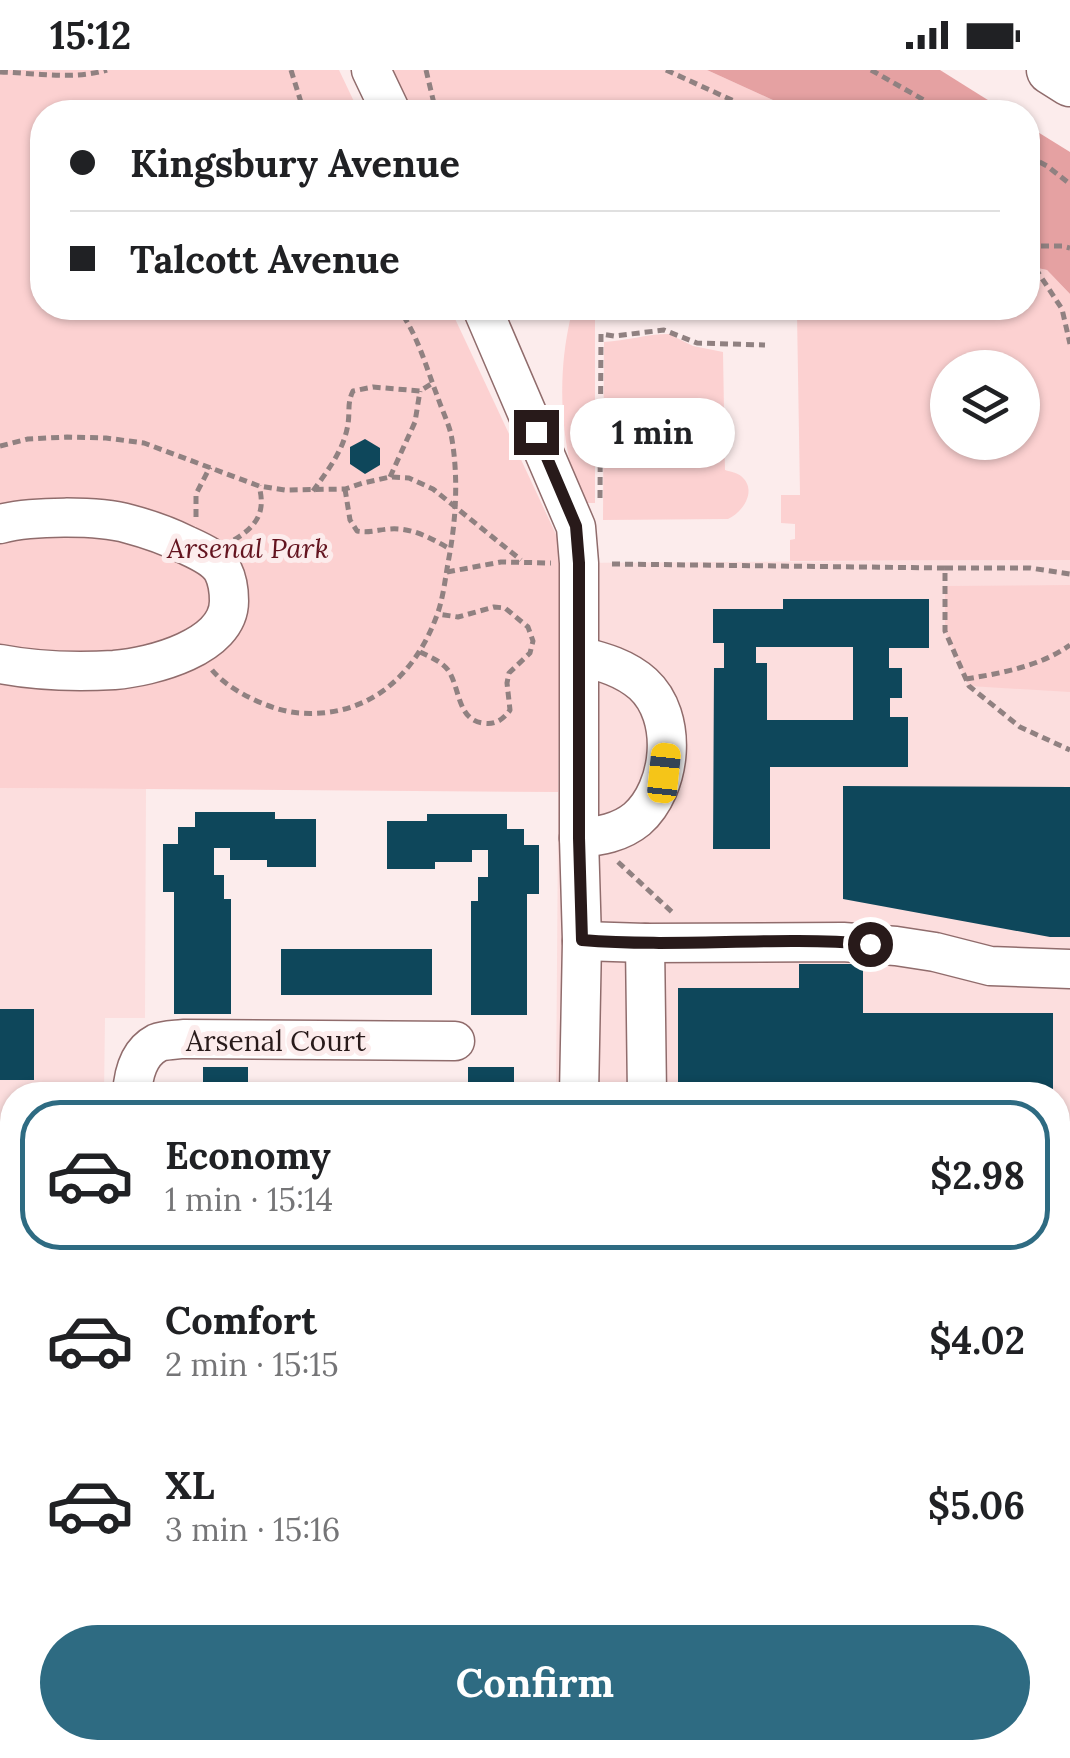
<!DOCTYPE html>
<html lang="en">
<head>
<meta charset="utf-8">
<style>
  :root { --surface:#fff; --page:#f6f6f6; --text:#202124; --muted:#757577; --line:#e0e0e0; --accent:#2e6b82 }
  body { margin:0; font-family:Lora,serif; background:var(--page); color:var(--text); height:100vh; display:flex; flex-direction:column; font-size:38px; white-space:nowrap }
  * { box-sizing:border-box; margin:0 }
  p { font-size:32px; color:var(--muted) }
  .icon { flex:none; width:55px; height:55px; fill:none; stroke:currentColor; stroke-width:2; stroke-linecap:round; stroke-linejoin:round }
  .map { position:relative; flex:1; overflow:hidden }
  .panel { position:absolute; left:0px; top:1012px; width:1070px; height:678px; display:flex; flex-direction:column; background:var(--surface); border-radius:40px 40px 0 0; box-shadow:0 2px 8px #0004 }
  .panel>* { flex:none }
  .banner { position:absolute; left:30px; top:30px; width:1010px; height:220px; border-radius:40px; box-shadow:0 2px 8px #0004; display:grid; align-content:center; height:220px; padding:0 40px; background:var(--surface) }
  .tools { position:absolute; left:930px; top:280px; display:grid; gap:20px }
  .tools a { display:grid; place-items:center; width:110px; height:110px; border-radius:50%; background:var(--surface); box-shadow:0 2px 8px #0004; font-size:50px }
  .end { position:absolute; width:45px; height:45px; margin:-22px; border:12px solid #281a1a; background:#fff; box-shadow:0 0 0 5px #fff }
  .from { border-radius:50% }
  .bubble { position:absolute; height:70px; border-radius:35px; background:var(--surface); box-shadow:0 2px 8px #0004; font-size:32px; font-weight:800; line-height:70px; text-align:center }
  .car { position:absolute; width:30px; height:60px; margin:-30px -15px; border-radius:12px; box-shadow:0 0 8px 2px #0007; background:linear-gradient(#f5c518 24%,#345 0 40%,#f5c518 0 76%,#345 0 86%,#f5c518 0) }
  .banner b { display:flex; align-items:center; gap:35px; height:95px; font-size:38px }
  .banner b+b { border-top:2px solid var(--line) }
  .banner i { width:25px; height:25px; background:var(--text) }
  ul { padding:18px 0 0; list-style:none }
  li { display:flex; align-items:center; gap:30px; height:150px; margin:0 20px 15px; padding:0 20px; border:5px solid transparent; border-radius:40px }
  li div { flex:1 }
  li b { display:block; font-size:38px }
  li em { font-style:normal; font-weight:800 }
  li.on { border-color:var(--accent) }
  li>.icon { width:90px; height:90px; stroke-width:1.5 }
  .button { display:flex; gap:20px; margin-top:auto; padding:20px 40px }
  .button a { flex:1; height:115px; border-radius:60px; background:var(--accent); color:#fff; font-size:40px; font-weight:800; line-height:115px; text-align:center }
  .status { display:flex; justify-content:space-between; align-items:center; height:70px; padding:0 50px; background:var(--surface); direction:ltr }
  .status svg { height:28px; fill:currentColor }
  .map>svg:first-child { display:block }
</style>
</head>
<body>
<div class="status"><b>15:12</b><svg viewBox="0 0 49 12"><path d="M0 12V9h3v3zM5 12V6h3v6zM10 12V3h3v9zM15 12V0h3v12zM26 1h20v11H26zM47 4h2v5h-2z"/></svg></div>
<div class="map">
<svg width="1070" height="1688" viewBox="0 0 1070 1688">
  <rect width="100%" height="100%" fill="#fcecec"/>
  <!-- built -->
  <g fill="#fcdede">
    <path d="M1070 490V1483L1058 1481V1025H556L560 493Z"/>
    <path d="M0 718 146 719 145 948H105L104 1025H12V1175H5L3 1317H0Z"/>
  </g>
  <!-- green -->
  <g fill="#fcd1d1" fill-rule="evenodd">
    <path d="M0 0H339L359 42H42V238H450L561 475 558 722 0 718Z"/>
    <path d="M387 0H707L799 42H408Z"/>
    <path d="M1028 196 1047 200 1070 224V490L790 491V470L795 469V454L781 453V425H800L797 244 833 246 846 238H1028ZM948 298H1022V372H948Z"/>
    <path d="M573 238H595V433H586C582 418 573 403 569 388 559 338 560 287 573 238Z"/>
    <path d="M669 264 693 276 723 282 725 400C728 401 738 403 741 406 758 420 743 442 728 449L603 450 604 272C626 271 646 264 669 264Z"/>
    <path d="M1070 515V622L969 616 945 561V516Z"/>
  </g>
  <!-- forest -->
  <g fill="#e5a1a2">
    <path d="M707 0H940L1007 42H799Z"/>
    <path d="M1028 56 1070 82V224L1047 200 1028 196Z"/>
  </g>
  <!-- building -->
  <g fill="#0e475b" fill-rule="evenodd">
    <path d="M365 369 380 378V395L365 404 350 394V377Z"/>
    <path d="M783 529H929V578H889V598H902V628H890V647H908V697H770V779H713L714 598H724V573H713V539H783ZM756 577H853V650H767V593H756Z"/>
    <path d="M843 716 1070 717V867H1050L843 829Z"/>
    <path d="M195 742H275V749H316V797H267V790H230V778H214V805H224V829H231V944H174V822H163V774H178V757H195Z"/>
    <path d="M427 744H507V759H524V775H539V824H527V945H471V831H478V807H488V780H472V792H435V799H387V751H427Z"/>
    <rect x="281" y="879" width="151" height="46"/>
    <path d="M799 894H863V943H1053V1025H678V918H799Z"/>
    <rect x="0" y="939" width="34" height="71"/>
    <rect x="203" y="997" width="45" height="28"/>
    <rect x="468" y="997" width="46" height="28"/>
    <path d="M1058 1627 1070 1629V1682L1058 1680Z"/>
    <path d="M219 1678H398L399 1688H220Z"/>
    <rect x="495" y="1678" width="265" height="10"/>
  </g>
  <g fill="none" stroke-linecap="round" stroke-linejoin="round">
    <!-- minor casing -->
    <g stroke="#906c6c" stroke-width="41">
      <g id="minor">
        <path d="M371 0 391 42"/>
        <path d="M482 238 576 457 579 493V768L582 871 579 1025"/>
        <path d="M0 454C31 446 97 445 129 454 148 459 168 466 186 475 199 481 216 488 223 501 227 509 229 522 229 531 229 577 152 597 114 600 77 602 36 601 0 594"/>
        <path d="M579 768C600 766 620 763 637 749 672 718 679 647 643 614 625 598 603 592 580 586"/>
        <path d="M582 871 645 873 843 872 896 876 935 882 990 896 1070 899"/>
        <path d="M645 873 647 1025"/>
        <path d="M132 1025C133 1006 138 983 157 973 164 970 175 970 183 969L455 971"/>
        <path d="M1058 1322 1070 1319"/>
        <path d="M127 1678 128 1688"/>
      </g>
    </g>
    <!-- major casing -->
    <g stroke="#906c6c" stroke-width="51">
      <g id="major">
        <path d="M1051 0 1070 12"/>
        <path d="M0 1343 12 1346"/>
        <path d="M0 1381 12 1383"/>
        <path d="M1058 1524 1070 1525"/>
      </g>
    </g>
    <!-- path -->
    <g stroke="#908181" stroke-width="5" stroke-dasharray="8 5" stroke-linecap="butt">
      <path d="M291 0 304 42"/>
      <path d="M426 0 436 42"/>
      <path d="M666 0 758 42"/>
      <path d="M871 0 945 42"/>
      <path d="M0 2C35 3 74 10 107 0"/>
      <path d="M1028 86 1047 96 1070 114"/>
      <path d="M1028 176H1062L1070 178"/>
      <path d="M1028 187 1062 239 1070 274"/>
      <path d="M0 376 28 369 67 367 106 368 144 373 259 416 285 420 345 419 363 413 390 407 409 408 433 419 521 490"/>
      <path d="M390 407 415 352 420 321"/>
      <path d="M345 419 350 450 357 461C369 463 377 460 389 459 411 457 431 468 450 479"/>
      <path d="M313 421C328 400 344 380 348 354 350 341 347 333 353 321L373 317 420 321 431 314"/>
      <path d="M600 428 601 264 614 266 664 260 697 273 765 275"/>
      <path d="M196 447V424L210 397"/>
      <path d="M234 470C257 456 266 442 259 416"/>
      <path d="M612 494 945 498V561L969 616 1020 657 1070 680"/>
      <path d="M945 498H1030L1070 504"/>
      <path d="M447 502 501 492 551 493"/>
      <path d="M420 582C430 587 441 591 448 600 460 617 457 650 483 653 495 655 503 650 510 640L507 613 509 603 530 583 533 571 528 557 505 538 494 537 458 547 438 544"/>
      <path d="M212 600C229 621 272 641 299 643 367 648 414 608 437 545 443 529 445 510 448 493 456 452 459 406 451 364 448 352 442 340 438 328 426 297 418 265 398 238"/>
      <path d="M966 609C1002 603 1041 596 1070 575"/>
      <path d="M618 792 672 842"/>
      <path d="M1058 1055H1070"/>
    </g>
    <!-- minor -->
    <use href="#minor" stroke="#fff" stroke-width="38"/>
    <!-- major -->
    <use href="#major" stroke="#fff" stroke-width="48"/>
  </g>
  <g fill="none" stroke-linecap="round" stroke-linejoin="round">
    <!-- route -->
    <path stroke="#281a1a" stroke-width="12" d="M536 362 576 456 579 493V768L582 870C677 878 774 866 870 874"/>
  </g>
  <g text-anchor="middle" stroke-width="10" stroke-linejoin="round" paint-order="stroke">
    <!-- park labels -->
    <g font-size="28" font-style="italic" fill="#63141f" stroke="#fcecec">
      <text x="248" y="488">Arsenal Park</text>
    </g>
    <!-- street labels -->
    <g font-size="28" fill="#281a1a" stroke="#fcecec">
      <text x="276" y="981">Arsenal Court</text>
    </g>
  </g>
</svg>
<div class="tools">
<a><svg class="icon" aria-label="layers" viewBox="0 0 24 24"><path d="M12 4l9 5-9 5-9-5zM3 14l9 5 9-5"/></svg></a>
</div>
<i class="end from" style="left:870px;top:874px"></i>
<i class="end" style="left:536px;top:362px"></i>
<div class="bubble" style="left:570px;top:328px;width:165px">1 min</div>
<i class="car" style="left:664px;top:703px;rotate:6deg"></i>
<div class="banner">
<b><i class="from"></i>Kingsbury Avenue</b>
<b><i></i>Talcott Avenue</b>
</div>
<section class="panel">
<ul>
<li class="on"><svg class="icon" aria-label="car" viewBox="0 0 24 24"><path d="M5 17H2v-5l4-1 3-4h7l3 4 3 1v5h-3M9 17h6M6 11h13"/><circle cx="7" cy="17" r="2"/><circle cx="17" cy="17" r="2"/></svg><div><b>Economy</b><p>1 min · 15:14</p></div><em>$2.98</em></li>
<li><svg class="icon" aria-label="car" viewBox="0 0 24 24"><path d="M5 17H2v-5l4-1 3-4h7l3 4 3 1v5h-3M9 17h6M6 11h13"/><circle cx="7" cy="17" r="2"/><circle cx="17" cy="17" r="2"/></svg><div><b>Comfort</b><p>2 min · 15:15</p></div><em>$4.02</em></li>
<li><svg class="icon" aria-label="car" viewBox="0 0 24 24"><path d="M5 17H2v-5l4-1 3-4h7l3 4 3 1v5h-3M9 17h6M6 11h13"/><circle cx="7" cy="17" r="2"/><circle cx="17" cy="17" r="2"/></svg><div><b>XL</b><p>3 min · 15:16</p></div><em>$5.06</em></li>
</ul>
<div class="button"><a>Confirm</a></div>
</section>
</div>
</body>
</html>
